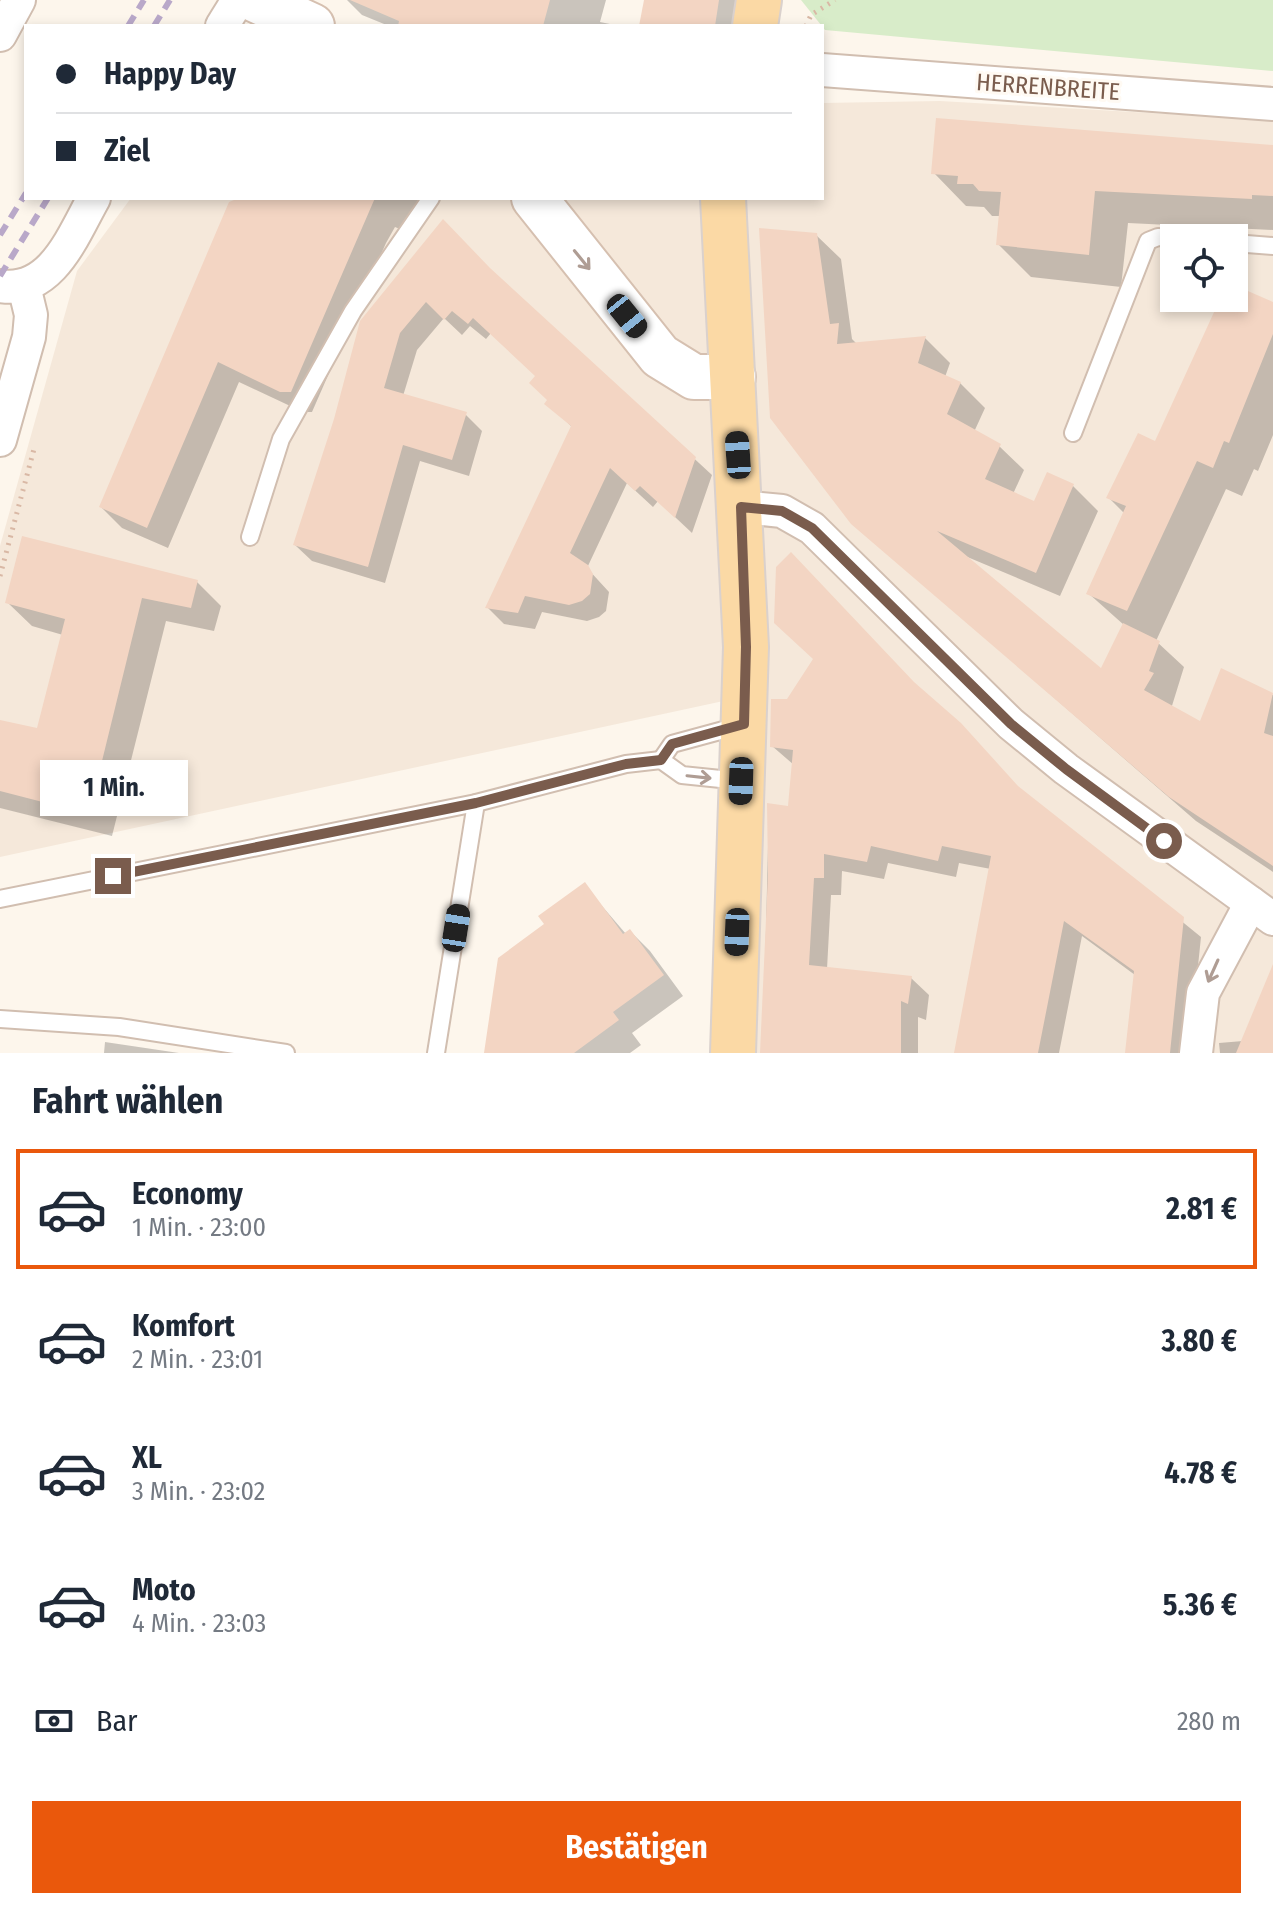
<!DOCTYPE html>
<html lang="de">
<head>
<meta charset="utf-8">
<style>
  :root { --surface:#fff; --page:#f2f2f3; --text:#1f2937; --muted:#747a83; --line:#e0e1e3; --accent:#ea580c }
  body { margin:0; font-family:"Fira Sans Condensed",sans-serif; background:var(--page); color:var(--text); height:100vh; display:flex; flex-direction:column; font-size:30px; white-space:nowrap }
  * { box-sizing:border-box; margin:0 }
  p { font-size:26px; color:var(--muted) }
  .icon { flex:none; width:44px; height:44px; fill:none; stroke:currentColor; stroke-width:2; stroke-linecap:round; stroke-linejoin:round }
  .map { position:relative; height:1053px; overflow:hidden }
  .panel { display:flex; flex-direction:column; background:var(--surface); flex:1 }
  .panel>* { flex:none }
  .hud { position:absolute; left:24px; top:24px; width:800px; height:176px; border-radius:0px; box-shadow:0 4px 12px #0003; display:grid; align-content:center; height:176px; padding:0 32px; background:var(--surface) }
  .controls { position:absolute; left:1160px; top:224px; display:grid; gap:16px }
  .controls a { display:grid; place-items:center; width:88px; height:88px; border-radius:0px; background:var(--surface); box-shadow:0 4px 12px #0003; font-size:40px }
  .end { position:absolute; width:36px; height:36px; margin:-18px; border:10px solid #7a5c4d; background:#fff; box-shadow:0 0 0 4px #fff }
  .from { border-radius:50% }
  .bubble { position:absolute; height:56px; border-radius:0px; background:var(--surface); box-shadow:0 4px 12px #0003; font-size:26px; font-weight:700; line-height:56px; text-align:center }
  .car { position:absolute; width:24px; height:48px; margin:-24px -12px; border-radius:10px; box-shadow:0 0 6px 2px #0007; background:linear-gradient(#222 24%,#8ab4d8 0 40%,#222 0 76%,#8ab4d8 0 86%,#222 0) }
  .hud b { display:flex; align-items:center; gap:28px; height:76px; font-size:30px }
  .hud b+b { border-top:2px solid var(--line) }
  .hud i { width:20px; height:20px; background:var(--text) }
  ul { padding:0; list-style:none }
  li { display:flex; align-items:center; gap:24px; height:120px; margin:0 16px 12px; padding:0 16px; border:4px solid transparent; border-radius:0px }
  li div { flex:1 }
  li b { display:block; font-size:30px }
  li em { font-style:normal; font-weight:700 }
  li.selected { border-color:var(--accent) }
  li>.icon { width:72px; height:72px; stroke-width:1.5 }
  h2 { padding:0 32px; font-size:36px; line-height:96px }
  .pay { display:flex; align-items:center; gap:20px; height:88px; padding:0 32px; font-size:30px }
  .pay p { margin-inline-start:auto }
  .primary-button { display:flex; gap:16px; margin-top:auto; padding:16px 32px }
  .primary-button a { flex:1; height:92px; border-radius:0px; background:var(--accent); color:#fff; font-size:32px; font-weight:700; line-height:92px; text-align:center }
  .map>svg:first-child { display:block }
</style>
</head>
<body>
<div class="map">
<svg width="1273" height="1053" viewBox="0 0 1273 1053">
  <rect width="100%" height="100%" fill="#fdf6ec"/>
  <!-- residential -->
  <path fill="#f5e8da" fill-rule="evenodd" d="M940 101 1273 120V1053H751L765 692 0 857V546L77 271 131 198H822V103ZM1174 238H1234V298H1174Z"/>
  <!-- green -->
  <path fill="#d8ecc9" d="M801 0H1273V71L825 30Z"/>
  <!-- shadow -->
  <g fill="#0003">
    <path d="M347 0H606L600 22 620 26H389L362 15Z"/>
    <path d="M646 0H735L737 26H641Z"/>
    <path d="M1273 146V230L1128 223 1121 287 1031 277 998 244 1001 216H992L984 207 966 206 934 173Z"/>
    <path d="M245 198H431L414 235 395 227 386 243 312 412H303L239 382 168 548 122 528 101 507Z"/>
    <path d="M816 235 841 259 852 339 857 344 925 338 950 363 945 377 960 383 985 408 974 432 999 446 1024 470 1013 494 1035 504 1048 475 1073 486 1098 511 1060 596 965 556 1101 671 1124 625 1088 593 1125 514 1108 497 1156 443 1225 298H1234V287L1273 304V435L1258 471 1254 469 1242 496 1226 489 1156 641 1184 667 1171 709 1201 723 1222 671 1273 695V872L1196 821 853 523Z"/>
    <path d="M493 273 712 475 692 533 658 501 653 507 627 483 587 568 609 592 606 611 599 617 587 621 542 612 535 629 504 624 488 608 572 427 547 403 549 400 538 376 491 333 486 339 470 326 462 335 444 318 417 350 403 396 465 414 482 431 469 476 420 461 385 583 312 561 295 545 336 420 362 321Z"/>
    <path d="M197 582 221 606 214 631 166 621 112 836 0 808V722L39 731 63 635 32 626 7 602Z"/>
    <path d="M918 688 1023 792 1201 937 1189 1053H1127L1135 975 1082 936 1059 1053H956L991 869 959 863 956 877 888 863 884 879 842 871 841 895H831L827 969 911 978 929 995 926 1020 918 1017V1053H763L769 805 790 808 794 765 772 746Z"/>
    <path d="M584 885 626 934 630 931 650 951 683 996 632 1033 641 1045 630 1053H486L546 924Z"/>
    <path d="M1273 995V1053H1220L1219 1043 1243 1041Z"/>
    <path d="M105 1042 179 1053H104Z"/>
  </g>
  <!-- building -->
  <g fill="#f3d5c3">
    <path d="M350 0H550L543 26H398L399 21Z"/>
    <path d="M644 0H719L715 26H639Z"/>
    <path d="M936 118 1273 145V196L1252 195V199L1095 191 1089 255 996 245 1001 192 979 191 973 184H957L958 176 931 174Z"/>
    <path d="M239 198H375L291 392H280L218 362 147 528 99 507 229 202Z"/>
    <path d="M443 219 490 268 696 457 675 518 640 486 635 491 610 468 570 553 588 565 593 574 590 594 582 601 569 605 525 596 518 613 485 608 571 426 544 404 547 400 529 383 535 376 473 318 468 324 452 311 444 320 426 302 400 333 384 388 467 412 452 460 403 445 368 567 293 545 334 419 360 321Z"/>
    <path d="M759 228 817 233 830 324 839 323 837 344 926 336 918 363 961 382 947 414 1001 444 985 479 1034 501 1047 472 1074 484 1036 573 937 531 1101 668 1123 623 1160 641 1149 671 1154 673 1144 690 1200 721 1221 668 1273 693 1264 733 1273 736V866L1169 797 851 524 770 418Z"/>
    <path d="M1234 285 1273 302V334L1229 443 1224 441 1213 468 1197 461 1127 611 1086 594 1126 506 1106 498 1138 433 1155 441 1215 310 1223 298H1234Z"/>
    <path d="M22 536 198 580 191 608 142 598 89 814 0 791V720L37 728 65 619 5 603Z"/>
    <path d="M791 552 914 682 961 723 1018 786 1184 917 1170 1053H1125L1134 971 1064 921 1038 1053H954L991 856 942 846 938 861 871 846 867 862 824 854V878H814L809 965 912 976 908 1004 901 1001V1053H760L768 874 767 803 788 806 793 750 770 747 771 699H787L813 659 774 623 776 567Z"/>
    <path d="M585 882 623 934 630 929 664 975 613 1012 619 1020 574 1053H484L498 958 544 924 538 916Z"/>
    <path d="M1273 964V1053H1236Z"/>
  </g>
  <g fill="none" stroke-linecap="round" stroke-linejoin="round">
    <!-- service casing -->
    <g stroke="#d1beb0" stroke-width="20">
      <g id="service">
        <path d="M1234 243 1273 246"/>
        <path d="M1073 433 1148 241 1158 237 1183 238"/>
        <path d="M250 537 281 439 353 311 431 198"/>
        <path d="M661 760 672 744 742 725"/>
        <path d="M0 899 476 803 626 764 661 760 682 775 740 781"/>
        <path d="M0 1019 119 1027 286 1053"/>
        <path d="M436 1053 476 803"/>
      </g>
    </g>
    <!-- minor casing -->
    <g stroke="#d1beb0" stroke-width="36">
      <g id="minor">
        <path d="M222 26 238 0"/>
        <path d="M0 35 19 0"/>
        <path d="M822 70 1273 104"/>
        <path d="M0 286C52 294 73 235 94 198"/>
        <path d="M0 440 29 337 31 315 24 286"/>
        <path d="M741 507 782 511 812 528 1011 724 1066 769 1273 919"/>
        <path d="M1196 1053 1203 993 1251 903"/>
      </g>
    </g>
    <!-- secondary casing -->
    <g stroke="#d6c0b0" stroke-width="48">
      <g id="secondary">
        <path d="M256 0 312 26"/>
        <path d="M534 198 660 356 694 377H733"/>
      </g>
    </g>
    <!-- primary casing -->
    <g stroke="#dad1cd" stroke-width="48">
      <g id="primary">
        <path d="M755 26 759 0"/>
        <path d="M723 198 746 647 733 1053"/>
      </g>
    </g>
    <!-- path -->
    <g stroke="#d9b8a5" stroke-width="5" stroke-dasharray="2 6" stroke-linecap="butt">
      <path d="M806 26 811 15 835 0"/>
      <path d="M0 576 34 449"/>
    </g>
    <!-- service -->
    <use href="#service" stroke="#fff" stroke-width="16"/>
    <!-- minor -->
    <use href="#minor" stroke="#fff" stroke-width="32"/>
    <!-- secondary -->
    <use href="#secondary" stroke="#fff" stroke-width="44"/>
    <!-- primary -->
    <use href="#primary" stroke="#fbd9a5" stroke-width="44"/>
    <!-- rail -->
    <g stroke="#b9a8c9" stroke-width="6" stroke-dasharray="12 8" stroke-linecap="butt">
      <path d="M128 26 144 0"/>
      <path d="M154 26 170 0"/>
      <path d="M0 235 26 193"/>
      <path d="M0 276 48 198"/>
    </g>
  </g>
  <!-- one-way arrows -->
  <defs><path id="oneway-shaft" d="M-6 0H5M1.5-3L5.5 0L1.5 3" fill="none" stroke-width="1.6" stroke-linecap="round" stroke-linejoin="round" transform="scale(2)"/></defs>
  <g stroke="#af9d94">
    <use href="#oneway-shaft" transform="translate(582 260) rotate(51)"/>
    <use href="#oneway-shaft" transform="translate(699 777) rotate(6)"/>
    <use href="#oneway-shaft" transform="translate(1213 971) rotate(114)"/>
  </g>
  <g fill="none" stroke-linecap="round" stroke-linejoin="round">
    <!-- route -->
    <path stroke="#7a5c4d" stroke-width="10" d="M113 876 476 803 626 764 661 760 672 744 744 724 746 647 741 507 782 511 812 528 1011 724 1066 769 1164 841"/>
  </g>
  <g text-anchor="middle" stroke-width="6" stroke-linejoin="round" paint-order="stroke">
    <!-- street labels -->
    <g font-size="24" fill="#7a5c4d" stroke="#fffaf3">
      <text transform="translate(1048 87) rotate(4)" y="8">HERRENBREITE</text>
    </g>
  </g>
</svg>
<div class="controls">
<a><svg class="icon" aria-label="locate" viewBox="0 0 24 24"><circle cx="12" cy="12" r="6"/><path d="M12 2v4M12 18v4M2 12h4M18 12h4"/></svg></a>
</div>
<i class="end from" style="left:1164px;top:841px"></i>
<i class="end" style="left:113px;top:876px"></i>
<div class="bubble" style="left:40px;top:760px;width:148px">1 Min.</div>
<i class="car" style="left:627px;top:316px;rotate:141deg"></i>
<i class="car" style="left:738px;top:455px;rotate:356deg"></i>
<i class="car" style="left:741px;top:781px;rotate:182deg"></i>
<i class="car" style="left:456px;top:928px;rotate:9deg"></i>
<i class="car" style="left:737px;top:932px;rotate:182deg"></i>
<div class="hud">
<b><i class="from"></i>Happy Day</b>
<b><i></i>Ziel</b>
</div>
</div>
<section class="panel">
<h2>Fahrt wählen</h2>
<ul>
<li class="selected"><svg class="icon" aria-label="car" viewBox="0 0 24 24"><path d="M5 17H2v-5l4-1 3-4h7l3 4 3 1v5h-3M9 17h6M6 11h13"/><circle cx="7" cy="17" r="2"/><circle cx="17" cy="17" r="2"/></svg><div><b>Economy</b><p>1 Min. · 23:00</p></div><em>2.81 €</em></li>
<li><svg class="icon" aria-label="car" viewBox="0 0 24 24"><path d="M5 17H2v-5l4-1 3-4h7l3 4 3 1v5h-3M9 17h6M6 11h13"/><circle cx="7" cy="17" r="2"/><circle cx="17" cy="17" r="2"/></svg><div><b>Komfort</b><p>2 Min. · 23:01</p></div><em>3.80 €</em></li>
<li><svg class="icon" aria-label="car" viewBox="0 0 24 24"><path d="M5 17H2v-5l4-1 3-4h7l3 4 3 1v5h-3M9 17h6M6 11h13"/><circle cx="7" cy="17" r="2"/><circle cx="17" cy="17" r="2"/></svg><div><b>XL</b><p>3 Min. · 23:02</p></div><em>4.78 €</em></li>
<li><svg class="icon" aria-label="car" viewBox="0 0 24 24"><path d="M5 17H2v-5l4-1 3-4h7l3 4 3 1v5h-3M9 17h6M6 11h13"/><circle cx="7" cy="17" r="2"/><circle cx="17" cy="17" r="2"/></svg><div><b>Moto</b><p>4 Min. · 23:03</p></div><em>5.36 €</em></li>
</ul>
<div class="pay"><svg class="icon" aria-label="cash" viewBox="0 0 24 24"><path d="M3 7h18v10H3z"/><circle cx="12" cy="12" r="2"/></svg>Bar<p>280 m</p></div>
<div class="primary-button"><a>Bestätigen</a></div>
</section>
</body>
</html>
